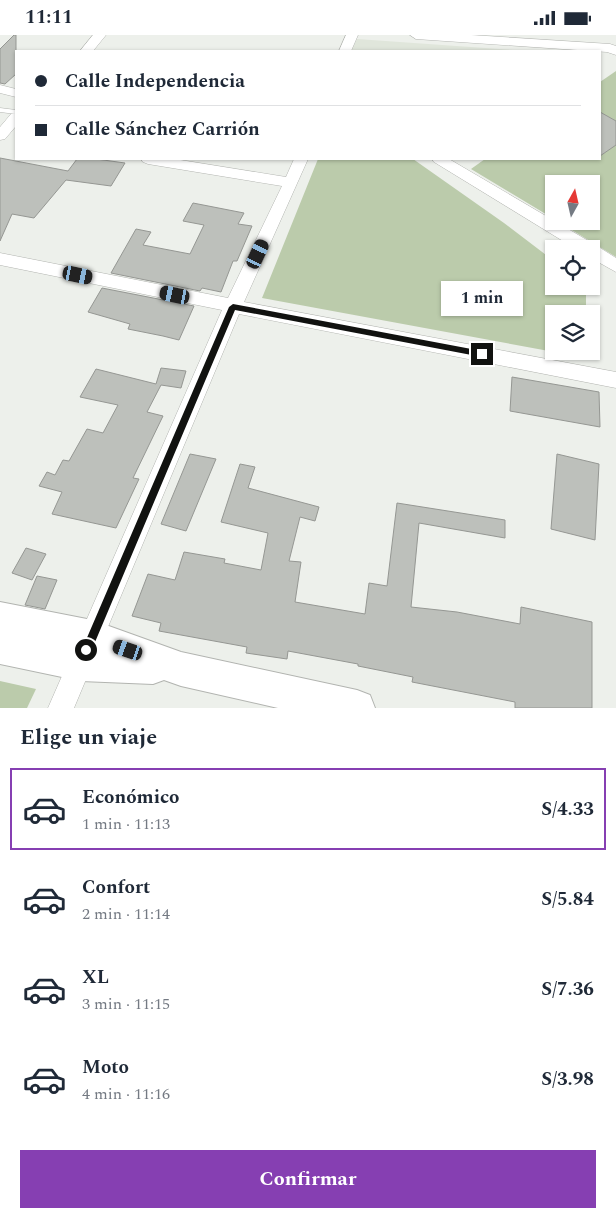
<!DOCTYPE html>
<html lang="es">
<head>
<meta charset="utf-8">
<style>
  :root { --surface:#fff; --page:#f6f6f7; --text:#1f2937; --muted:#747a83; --line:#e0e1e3; --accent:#863fb2 }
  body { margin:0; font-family:Spectral,serif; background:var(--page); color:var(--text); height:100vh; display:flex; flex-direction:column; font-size:19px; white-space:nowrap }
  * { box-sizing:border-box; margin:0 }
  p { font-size:16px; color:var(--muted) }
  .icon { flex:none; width:28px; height:28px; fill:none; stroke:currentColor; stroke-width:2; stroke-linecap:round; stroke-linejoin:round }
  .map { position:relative; height:673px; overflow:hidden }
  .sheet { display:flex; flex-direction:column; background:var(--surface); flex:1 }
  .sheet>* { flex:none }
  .guide { position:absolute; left:15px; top:15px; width:586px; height:110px; border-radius:0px; box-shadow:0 1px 4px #0004; display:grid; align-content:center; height:110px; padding:0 20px; background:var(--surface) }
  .needle { width:32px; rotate:8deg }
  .buttons { position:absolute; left:545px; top:140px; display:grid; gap:10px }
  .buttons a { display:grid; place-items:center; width:55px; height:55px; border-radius:0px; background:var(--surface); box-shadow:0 1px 4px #0004; font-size:25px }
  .end { position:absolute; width:22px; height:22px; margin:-11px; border:6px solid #111210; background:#fff; box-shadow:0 0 0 2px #fff }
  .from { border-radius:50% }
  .bubble { position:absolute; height:35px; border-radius:0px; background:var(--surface); box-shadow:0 1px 4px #0004; font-size:16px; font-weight:700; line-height:35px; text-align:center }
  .car { position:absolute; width:15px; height:30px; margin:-15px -8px; border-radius:6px; box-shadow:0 0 4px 1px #0007; background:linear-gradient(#222 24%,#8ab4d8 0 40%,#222 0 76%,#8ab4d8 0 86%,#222 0) }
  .guide b { display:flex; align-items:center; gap:18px; height:48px; font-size:19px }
  .guide b+b { border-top:1px solid var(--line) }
  .guide i { width:12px; height:12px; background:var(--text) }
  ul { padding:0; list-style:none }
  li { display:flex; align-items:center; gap:15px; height:82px; margin:0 10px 8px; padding:0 10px; border:2px solid transparent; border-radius:0px }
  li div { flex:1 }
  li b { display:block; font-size:19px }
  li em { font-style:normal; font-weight:700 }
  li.on { border-color:var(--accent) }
  li>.icon { width:45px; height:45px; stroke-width:1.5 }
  h2 { padding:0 20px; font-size:22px; line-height:60px }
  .action { display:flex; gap:10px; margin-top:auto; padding:10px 20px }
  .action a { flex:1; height:58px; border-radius:0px; background:var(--accent); color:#fff; font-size:20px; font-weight:700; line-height:58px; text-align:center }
  .status { display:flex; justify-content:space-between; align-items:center; height:35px; padding:0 25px; background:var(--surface); direction:ltr }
  .status svg { height:14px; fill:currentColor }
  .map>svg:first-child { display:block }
</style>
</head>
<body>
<div class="status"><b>11:11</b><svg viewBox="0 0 49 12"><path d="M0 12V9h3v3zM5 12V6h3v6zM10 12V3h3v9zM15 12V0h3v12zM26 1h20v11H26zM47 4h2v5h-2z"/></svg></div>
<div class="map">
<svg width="616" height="673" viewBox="0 0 616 673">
  <rect width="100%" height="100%" fill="#edf0eb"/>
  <!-- built -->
  <path fill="#e0e6db" d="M357 4 513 15 516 16H351Z"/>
  <!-- green -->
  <g fill="#bbcbab">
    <path d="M616 36V222L557 186H591V149H554V184L471 134 485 124H600V47Z"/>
    <path d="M318 124H413L504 188 554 226V251H586V279H554V316H587V323L262 263Z"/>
    <path d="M0 646 36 654 27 673H0Z"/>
  </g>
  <!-- building -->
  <g fill="#bdc0bb" stroke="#959793">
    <path d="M14 0H16V39L5 49 0 48V14Z"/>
    <path d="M600 77 616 86V110L600 121Z"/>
    <path d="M0 123 68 136 77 124H96L125 128 111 151 66 145 34 183 12 179 0 206Z"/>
    <path d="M193 168 244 178 238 189 252 191 237 226H233L221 257 202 253 200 256 111 238 136 194 151 197 143 210 190 219 204 190 183 186Z"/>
    <path d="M102 253 194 271 179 305 163 301 128 294 130 289 88 277Z"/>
    <path d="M161 333 186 336 181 353 161 350 147 377 163 381 133 443 139 444 116 493 52 479 62 457 39 451 47 437 55 440 63 425 69 426 87 394 103 398 118 370 80 362 96 334 156 349Z"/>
    <path d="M512 342 599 357 600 392 510 376Z"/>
    <path d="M190 419 216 424 186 496 161 489Z"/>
    <path d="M557 419 599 429 595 505 551 494Z"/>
    <path d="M240 429 255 432 248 453 319 472 315 486 300 482 289 526 301 527 295 567 365 579 369 548 387 551 397 468 505 485V503L419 488 411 572 457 577 520 589 521 572 592 587V673H515V667L412 647 413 642 358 631V629L288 616 287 624 246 618 247 612 159 596 161 588 132 581 148 539 175 545 184 517 225 524 224 528 261 535 268 498 221 487Z"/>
    <path d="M26 513 46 519 32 545 12 538Z"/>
    <path d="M37 541 57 545 45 574 25 570Z"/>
  </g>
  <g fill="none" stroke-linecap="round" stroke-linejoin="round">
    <!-- service casing -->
    <g stroke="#b2b4b0" stroke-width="1">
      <path id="service" d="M0 73 16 75V79L0 77Z"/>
    </g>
    <!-- minor casing -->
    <g stroke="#b2b4b0" stroke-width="1">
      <g id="minor">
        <path d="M93 0H106L93 16H80Z"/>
        <path d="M346 0H358L351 16H339Z"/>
        <path d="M410 0H471L610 9 616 11V20L607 17 416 4Z"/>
        <path d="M0 50 16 54V62L0 58Z"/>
        <path d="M16 78V91L5 104 0 105V92L11 79Z"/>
        <path d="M141 124H174L286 142 294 124H308L244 267 616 337V353L239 279 74 673H48L222 275 0 230V218L228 263 282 151 148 129 143 127Z"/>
        <path d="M432 124H449L597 211 616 223V237L591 223V214H576L434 127Z"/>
      </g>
    </g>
    <!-- secondary casing -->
    <g stroke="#b2b4b0" stroke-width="2">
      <path id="secondary" d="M0 567 92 585 181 617 357 655 370 660 375 673H278L181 651 164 645 153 649 81 646 0 629Z"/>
    </g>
    <!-- service -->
    <use href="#service" fill="#fff" fill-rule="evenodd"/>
    <!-- minor -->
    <use href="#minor" fill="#fff" fill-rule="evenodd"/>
    <!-- secondary -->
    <use href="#secondary" fill="#fff" fill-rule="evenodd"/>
  </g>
  <!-- route -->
  <path fill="#111210" d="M233 269 482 316 486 319 482 322 235 275 90 619 86 621 83 619 81 615 83 612 229 272Z"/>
</svg>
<div class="buttons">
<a><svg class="needle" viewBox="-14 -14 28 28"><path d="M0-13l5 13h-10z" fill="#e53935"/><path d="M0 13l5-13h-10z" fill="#747a83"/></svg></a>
<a><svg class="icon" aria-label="locate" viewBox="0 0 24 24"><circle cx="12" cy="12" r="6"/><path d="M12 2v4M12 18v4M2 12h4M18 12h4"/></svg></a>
<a><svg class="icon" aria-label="layers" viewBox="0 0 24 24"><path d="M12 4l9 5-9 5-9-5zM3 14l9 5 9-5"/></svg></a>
</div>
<i class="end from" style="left:86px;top:615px"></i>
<i class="end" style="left:482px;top:319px"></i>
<div class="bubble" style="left:441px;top:246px;width:82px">1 min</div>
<i class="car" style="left:258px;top:219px;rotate:25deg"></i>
<i class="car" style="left:78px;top:240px;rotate:102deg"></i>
<i class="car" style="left:175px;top:260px;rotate:282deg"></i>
<i class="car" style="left:128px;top:615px;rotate:289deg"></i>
<div class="guide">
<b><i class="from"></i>Calle Independencia</b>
<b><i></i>Calle Sánchez Carrión</b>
</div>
</div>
<section class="sheet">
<h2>Elige un viaje</h2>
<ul>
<li class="on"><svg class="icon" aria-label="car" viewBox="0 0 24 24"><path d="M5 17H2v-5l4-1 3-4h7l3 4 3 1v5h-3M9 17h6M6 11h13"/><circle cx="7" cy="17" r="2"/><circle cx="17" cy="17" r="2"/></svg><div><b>Económico</b><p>1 min · 11:13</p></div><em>S/4.33</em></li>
<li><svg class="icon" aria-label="car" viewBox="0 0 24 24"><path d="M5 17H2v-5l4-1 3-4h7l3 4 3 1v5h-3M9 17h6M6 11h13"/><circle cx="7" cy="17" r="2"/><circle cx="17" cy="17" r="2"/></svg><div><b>Confort</b><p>2 min · 11:14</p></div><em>S/5.84</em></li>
<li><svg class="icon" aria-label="car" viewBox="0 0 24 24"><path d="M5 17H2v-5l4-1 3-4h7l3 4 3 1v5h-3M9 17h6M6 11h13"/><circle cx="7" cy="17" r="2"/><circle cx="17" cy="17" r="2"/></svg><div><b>XL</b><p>3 min · 11:15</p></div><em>S/7.36</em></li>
<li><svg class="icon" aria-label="car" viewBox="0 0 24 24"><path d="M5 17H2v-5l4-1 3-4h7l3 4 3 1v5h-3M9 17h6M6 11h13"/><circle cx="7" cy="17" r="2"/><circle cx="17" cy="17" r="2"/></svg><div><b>Moto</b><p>4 min · 11:16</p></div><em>S/3.98</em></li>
</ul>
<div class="action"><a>Confirmar</a></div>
</section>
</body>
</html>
